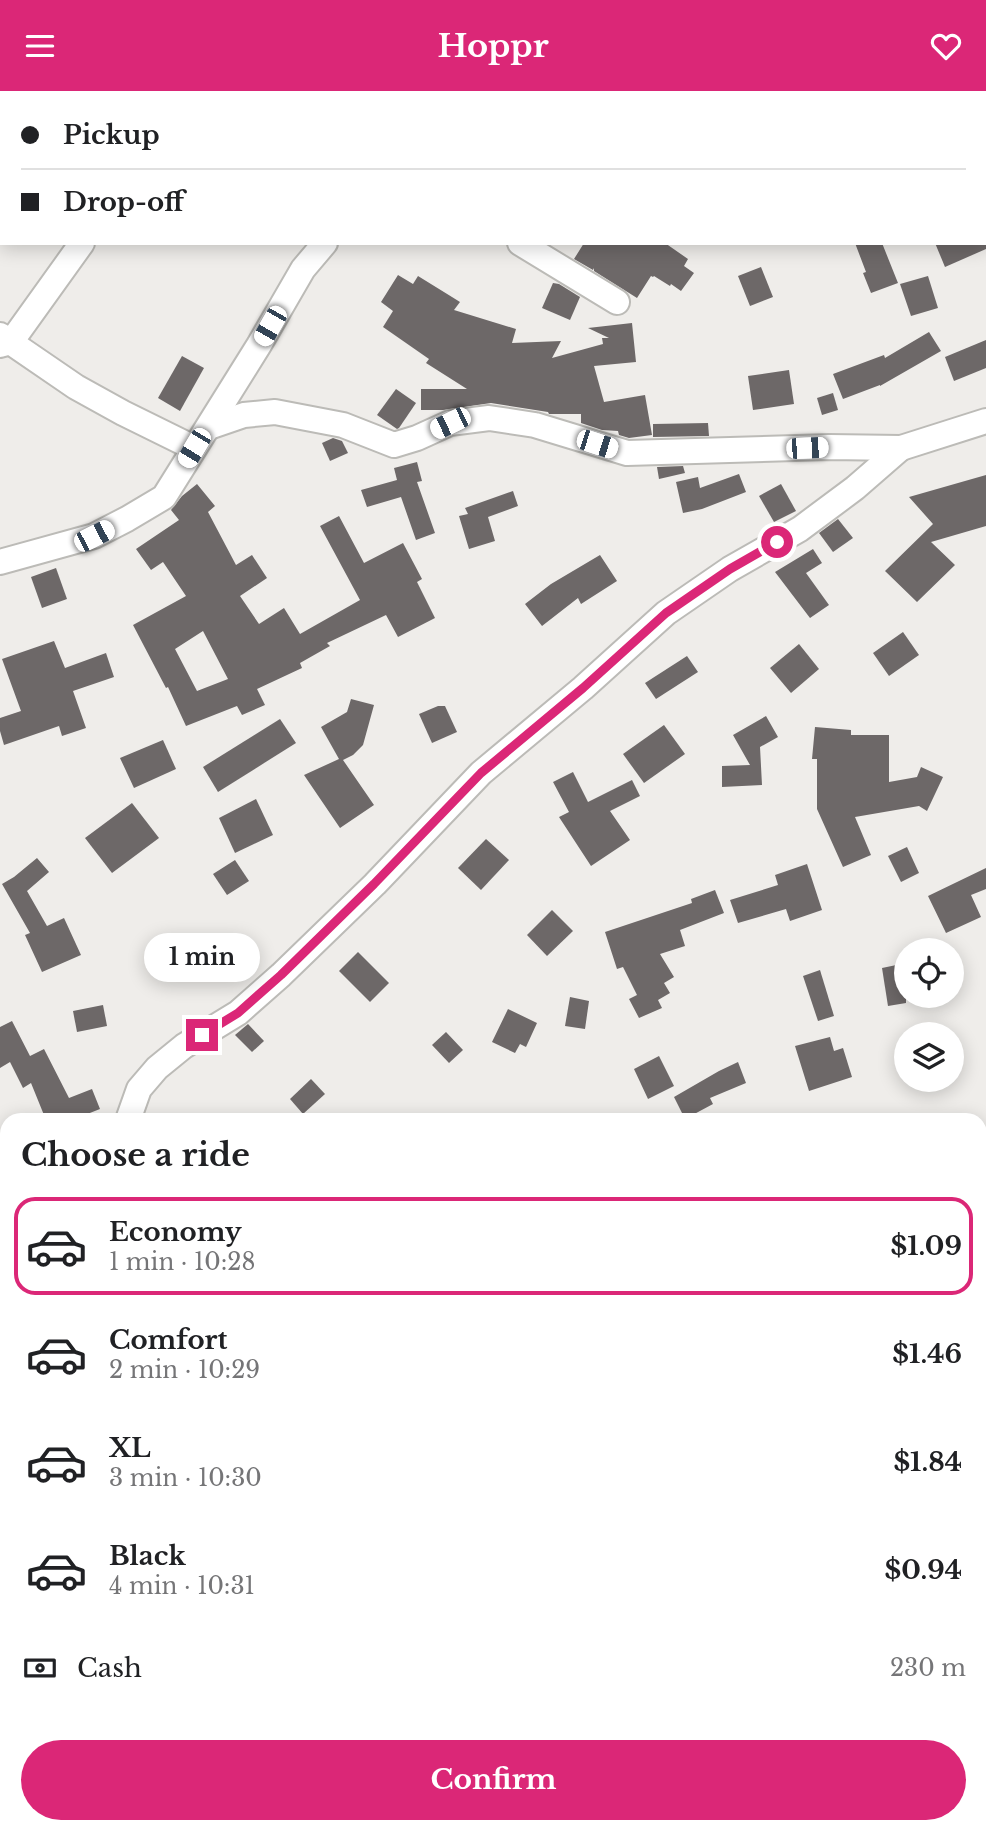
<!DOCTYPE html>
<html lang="en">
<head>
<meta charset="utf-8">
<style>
  :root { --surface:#fff; --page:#f2f2f2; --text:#202124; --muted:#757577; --line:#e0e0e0; --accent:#db2777 }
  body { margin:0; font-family:"Libre Baskerville",serif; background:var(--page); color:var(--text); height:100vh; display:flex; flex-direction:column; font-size:26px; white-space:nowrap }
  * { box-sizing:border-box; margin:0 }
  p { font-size:23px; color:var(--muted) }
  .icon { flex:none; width:38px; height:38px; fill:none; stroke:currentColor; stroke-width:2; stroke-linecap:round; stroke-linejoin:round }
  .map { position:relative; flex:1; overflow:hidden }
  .details { position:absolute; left:0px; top:1022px; width:987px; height:721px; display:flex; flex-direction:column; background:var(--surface); border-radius:21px 21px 0 0; box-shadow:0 4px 18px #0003 }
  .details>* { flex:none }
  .guide { position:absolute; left:0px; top:0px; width:987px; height:154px; box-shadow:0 4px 18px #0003; display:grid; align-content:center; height:154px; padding:0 21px; background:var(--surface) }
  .controls { position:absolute; left:894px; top:847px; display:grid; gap:14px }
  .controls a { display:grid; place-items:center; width:70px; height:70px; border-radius:50%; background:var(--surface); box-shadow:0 4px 18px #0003; font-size:35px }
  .end { position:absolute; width:32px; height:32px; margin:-16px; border:9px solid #db2777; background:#fff; box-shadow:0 0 0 4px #fff }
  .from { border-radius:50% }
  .bubble { position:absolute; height:49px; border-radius:24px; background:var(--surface); box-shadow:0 4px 18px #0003; font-size:23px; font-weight:700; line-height:49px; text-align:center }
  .car { position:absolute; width:21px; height:42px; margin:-21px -10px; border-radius:9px; box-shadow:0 0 5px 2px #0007; background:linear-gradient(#fff 24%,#345 0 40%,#fff 0 76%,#345 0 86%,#fff 0) }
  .guide b { display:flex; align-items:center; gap:24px; height:66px; font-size:26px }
  .guide b+b { border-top:2px solid var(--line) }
  .guide i { width:18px; height:18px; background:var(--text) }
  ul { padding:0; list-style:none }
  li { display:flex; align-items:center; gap:21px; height:98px; margin:0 14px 10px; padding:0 7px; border:4px solid transparent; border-radius:21px }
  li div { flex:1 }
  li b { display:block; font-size:26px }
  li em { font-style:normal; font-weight:700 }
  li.active { border-color:var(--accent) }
  li>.icon { width:63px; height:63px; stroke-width:1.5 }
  h2 { padding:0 21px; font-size:32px; line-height:84px }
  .pay { display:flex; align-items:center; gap:18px; height:77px; padding:0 21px; font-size:26px }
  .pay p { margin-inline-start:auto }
  .action { display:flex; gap:14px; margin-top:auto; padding:14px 21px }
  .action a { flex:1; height:80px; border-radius:42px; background:var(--accent); color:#fff; font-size:28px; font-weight:700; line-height:80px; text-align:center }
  header { display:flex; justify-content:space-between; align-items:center; height:91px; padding:0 21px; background:var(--accent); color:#fff; font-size:32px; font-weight:700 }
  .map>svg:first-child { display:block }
</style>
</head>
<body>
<header><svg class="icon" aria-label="menu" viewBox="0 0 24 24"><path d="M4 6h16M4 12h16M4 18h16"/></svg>Hoppr<svg class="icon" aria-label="heart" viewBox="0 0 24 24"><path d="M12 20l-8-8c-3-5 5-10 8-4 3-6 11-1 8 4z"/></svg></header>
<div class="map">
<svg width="986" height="1743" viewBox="0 0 986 1743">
  <rect width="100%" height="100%" fill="#efedea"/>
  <!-- building -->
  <g fill="#6d6868" fill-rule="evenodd">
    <path d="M584 152H665L688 168 684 175 694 182 681 200 671 193 670 195 654 185 653 186 651 185 637 207 594 180V177L593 179 574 168Z"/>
    <path d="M855 152H882L898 192 871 202 863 182 866 181Z"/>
    <path d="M935 152H986V158L945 176Z"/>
    <path d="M761 176 773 206 750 215 738 185Z"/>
    <path d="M398 184 413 193 418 185 452 206 460 211 454 219 516 238 512 252 561 250 552 267 603 253 602 247H609L588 237 632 232 636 271 594 275 604 311 645 304 652 344 629 347 619 344 618 340 602 339 581 332V323H549L548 321 491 312 443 319H421V298H467L426 272 429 268 383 236 393 220 381 211Z"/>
    <path d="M928 185 938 217 911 225 900 193Z"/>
    <path d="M553 192 559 193 580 206 570 229 542 217Z"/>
    <path d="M929 241 941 260 880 295V294L843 308 833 283 884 264 885 267Z"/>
    <path d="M986 249V277L954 290 945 266Z"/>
    <path d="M182 265 204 277 180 320 158 307Z"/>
    <path d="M789 279 794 313 753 319 748 285Z"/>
    <path d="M396 298 416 312 399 337 397 338 377 324Z"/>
    <path d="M833 302 838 319 822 324 817 307Z"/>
    <path d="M708 332 709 345 653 346V333Z"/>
    <path d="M333 347 342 350 348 362 330 370 322 352Z"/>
    <path d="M417 371 422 390 417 391 435 442 416 449 401 406 367 416 361 399 397 389 394 377Z"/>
    <path d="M683 375 685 382 659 388 657 376Z"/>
    <path d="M739 383 746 401 702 418 683 422 676 391 698 386 700 397Z"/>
    <path d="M986 384V435L931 451 955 474 917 511 885 480 933 433 909 406Z"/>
    <path d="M197 393 215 415 208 421 236 474 252 464 267 487 240 505 259 533 284 517 300 543 360 509 320 435 339 425 364 472 403 452 422 488 417 491 435 527 398 546 386 524 327 552 330 555 300 572 302 577 257 598 265 614 242 624 237 615 186 635 168 596 166 597 133 534 186 505 163 471 151 479 136 458 179 429 171 419 182 405ZM203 540 228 588 197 600 175 558Z"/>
    <path d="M781 393 796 420 774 431 759 405Z"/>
    <path d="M513 400 518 415 488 426 495 450 469 458 459 425 468 423 465 417Z"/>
    <path d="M838 428 853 447 833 461 819 442Z"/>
    <path d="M813 458 822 472 806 482 829 514 810 527 775 481Z"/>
    <path d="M600 464 617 490 581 513 578 507 542 535 525 513 551 493Z"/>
    <path d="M56 477 67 508 42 517 31 486Z"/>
    <path d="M903 541 919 564 889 585 873 562Z"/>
    <path d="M54 550 65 577 106 562 114 586 73 600 86 637 62 645 59 635 4 654 0 640V627L21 620 2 568Z"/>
    <path d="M799 553 819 578 791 602 770 577Z"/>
    <path d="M687 565 698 581 656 608 645 592Z"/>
    <path d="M351 608 374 614 363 654 353 664 343 669 374 714 340 737 304 684 339 668 321 636 347 621Z"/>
    <path d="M438 615H445L457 641 432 652 419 623Z"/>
    <path d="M766 625 778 646 760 656 762 694 722 696V675L750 674 733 644Z"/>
    <path d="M280 628 296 652 218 701 203 676Z"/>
    <path d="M664 634 685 663 644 692 623 663Z"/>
    <path d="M815 636 851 639V644H889V691L917 686 921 676 943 686 927 720 919 715 855 726 871 764 843 776 817 718V668H812Z"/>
    <path d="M163 649 176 678 134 697 120 667Z"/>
    <path d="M573 681 588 711 632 689 640 705 610 720 630 749 591 775 559 726 569 721 553 691Z"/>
    <path d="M256 708 273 744 235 762 219 727Z"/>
    <path d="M132 712 159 747 112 782 85 747Z"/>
    <path d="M486 748 509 769 481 799 458 777Z"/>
    <path d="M907 756 919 782 901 791 888 765Z"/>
    <path d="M37 767 49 781 27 800 47 835 64 827 81 864 42 881 25 844 30 842 2 793 14 786Z"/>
    <path d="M235 769 249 790 227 804 213 783Z"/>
    <path d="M807 773 822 819 790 830 786 818 738 832 730 809 778 794 775 784Z"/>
    <path d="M986 777V798L971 804 981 826 946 842 928 805Z"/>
    <path d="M715 799 724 822 680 839 685 855 660 863 674 886 664 892 670 902 658 909 662 917 639 927 629 908 637 904 623 876 617 878 605 841 692 812 691 808Z"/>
    <path d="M552 819 573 840 547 865 527 844Z"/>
    <path d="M358 861 389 892 370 911 339 880Z"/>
    <path d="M906 872V912L888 915 882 877Z"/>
    <path d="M820 879 834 925 818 930 803 885Z"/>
    <path d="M570 906 589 910 585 938 565 935Z"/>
    <path d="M103 914 107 935 77 941 73 920Z"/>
    <path d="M508 918 537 932 526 956 520 953 515 962 492 951Z"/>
    <path d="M12 930 30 965 44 958 69 1007 92 998 100 1018 72 1029H46L31 992 23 997 10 971 0 977V936Z"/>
    <path d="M248 933 264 950 252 961 235 944Z"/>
    <path d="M446 941 463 959 449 972 432 954Z"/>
    <path d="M830 946 834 960 843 957 852 986 809 1000 795 955Z"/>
    <path d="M659 965 674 995 648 1008 634 978Z"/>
    <path d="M738 971 746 992 710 1007 713 1013 685 1028 674 1006 719 980Z"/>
    <path d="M311 988 325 1003 303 1023 290 1008Z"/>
  </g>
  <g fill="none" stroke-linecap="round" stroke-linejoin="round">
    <!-- minor casing -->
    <g stroke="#bcbbb7" stroke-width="28">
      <g id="minor">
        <path d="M294 0 296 2"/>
        <path d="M190 2 191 0"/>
        <path d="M446 2 447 0"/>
        <path d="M520 152 617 211"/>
        <path d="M0 244 76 296 123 322 194 357"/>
        <path d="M0 254 11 251 82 152"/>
        <path d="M209 336 244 324 275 321 343 334 394 354 417 347 450 332 489 327 535 334 627 362 829 356 901 357 986 330"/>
        <path d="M0 471 94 445 127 428 164 406 259 254 303 178 325 152"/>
        <path d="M128 1029 139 998 157 977 184 955 238 922 281 884 375 793 481 682 583 597 666 522 730 478 800 438 855 397 901 357"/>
        <path d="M0 1111 7 1109"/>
        <path d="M980 1116 986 1110"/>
        <path d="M980 1540 986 1551"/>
        <path d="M980 1707 986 1705"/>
        <path d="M831 1736 834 1743"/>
        <path d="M498 1743V1736"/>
        <path d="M875 1743 896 1736"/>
      </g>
    </g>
    <!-- minor -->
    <use href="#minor" stroke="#fff" stroke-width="24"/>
  </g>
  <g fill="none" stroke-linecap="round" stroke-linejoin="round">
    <!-- route -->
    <path stroke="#db2777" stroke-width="9" d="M202 944 238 922 281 884 374 793 481 682 583 597 666 522 730 478 777 451"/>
  </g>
</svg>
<div class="controls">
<a><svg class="icon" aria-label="locate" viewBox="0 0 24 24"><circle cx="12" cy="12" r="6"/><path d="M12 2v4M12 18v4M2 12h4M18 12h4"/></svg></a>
<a><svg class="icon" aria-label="layers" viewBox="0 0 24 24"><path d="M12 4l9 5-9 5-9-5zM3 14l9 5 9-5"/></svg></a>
</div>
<i class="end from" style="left:777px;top:451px"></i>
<i class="end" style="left:202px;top:944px"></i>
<div class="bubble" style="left:144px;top:842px;width:116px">1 min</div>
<i class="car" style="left:270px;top:235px;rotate:210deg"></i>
<i class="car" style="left:450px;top:332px;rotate:244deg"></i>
<i class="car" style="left:597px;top:353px;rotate:108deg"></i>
<i class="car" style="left:194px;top:357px;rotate:211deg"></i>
<i class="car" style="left:807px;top:357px;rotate:88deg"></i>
<i class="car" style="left:94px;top:445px;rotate:63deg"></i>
<div class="guide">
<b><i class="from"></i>Pickup</b>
<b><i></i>Drop-off</b>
</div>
<section class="details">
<h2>Choose a ride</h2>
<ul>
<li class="active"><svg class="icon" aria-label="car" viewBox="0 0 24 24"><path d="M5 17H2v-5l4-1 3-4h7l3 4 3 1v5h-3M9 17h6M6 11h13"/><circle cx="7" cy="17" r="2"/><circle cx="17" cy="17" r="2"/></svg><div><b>Economy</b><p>1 min · 10:28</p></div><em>$1.09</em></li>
<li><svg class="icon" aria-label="car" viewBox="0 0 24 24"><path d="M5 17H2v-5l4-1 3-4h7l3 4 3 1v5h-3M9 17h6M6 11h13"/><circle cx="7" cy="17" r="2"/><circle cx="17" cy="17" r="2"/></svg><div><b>Comfort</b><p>2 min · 10:29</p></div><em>$1.46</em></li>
<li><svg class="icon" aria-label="car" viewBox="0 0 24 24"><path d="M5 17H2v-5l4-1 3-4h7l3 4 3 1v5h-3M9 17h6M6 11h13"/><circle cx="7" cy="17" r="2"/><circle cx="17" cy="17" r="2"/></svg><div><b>XL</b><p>3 min · 10:30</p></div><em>$1.84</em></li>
<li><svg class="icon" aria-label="car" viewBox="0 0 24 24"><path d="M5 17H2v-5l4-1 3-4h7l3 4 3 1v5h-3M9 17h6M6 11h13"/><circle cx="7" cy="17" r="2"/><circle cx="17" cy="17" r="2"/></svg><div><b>Black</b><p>4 min · 10:31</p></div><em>$0.94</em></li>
</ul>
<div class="pay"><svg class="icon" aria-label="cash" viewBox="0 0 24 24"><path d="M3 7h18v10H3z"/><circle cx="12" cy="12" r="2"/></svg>Cash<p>230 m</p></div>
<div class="action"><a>Confirm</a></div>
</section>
</div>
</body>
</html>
